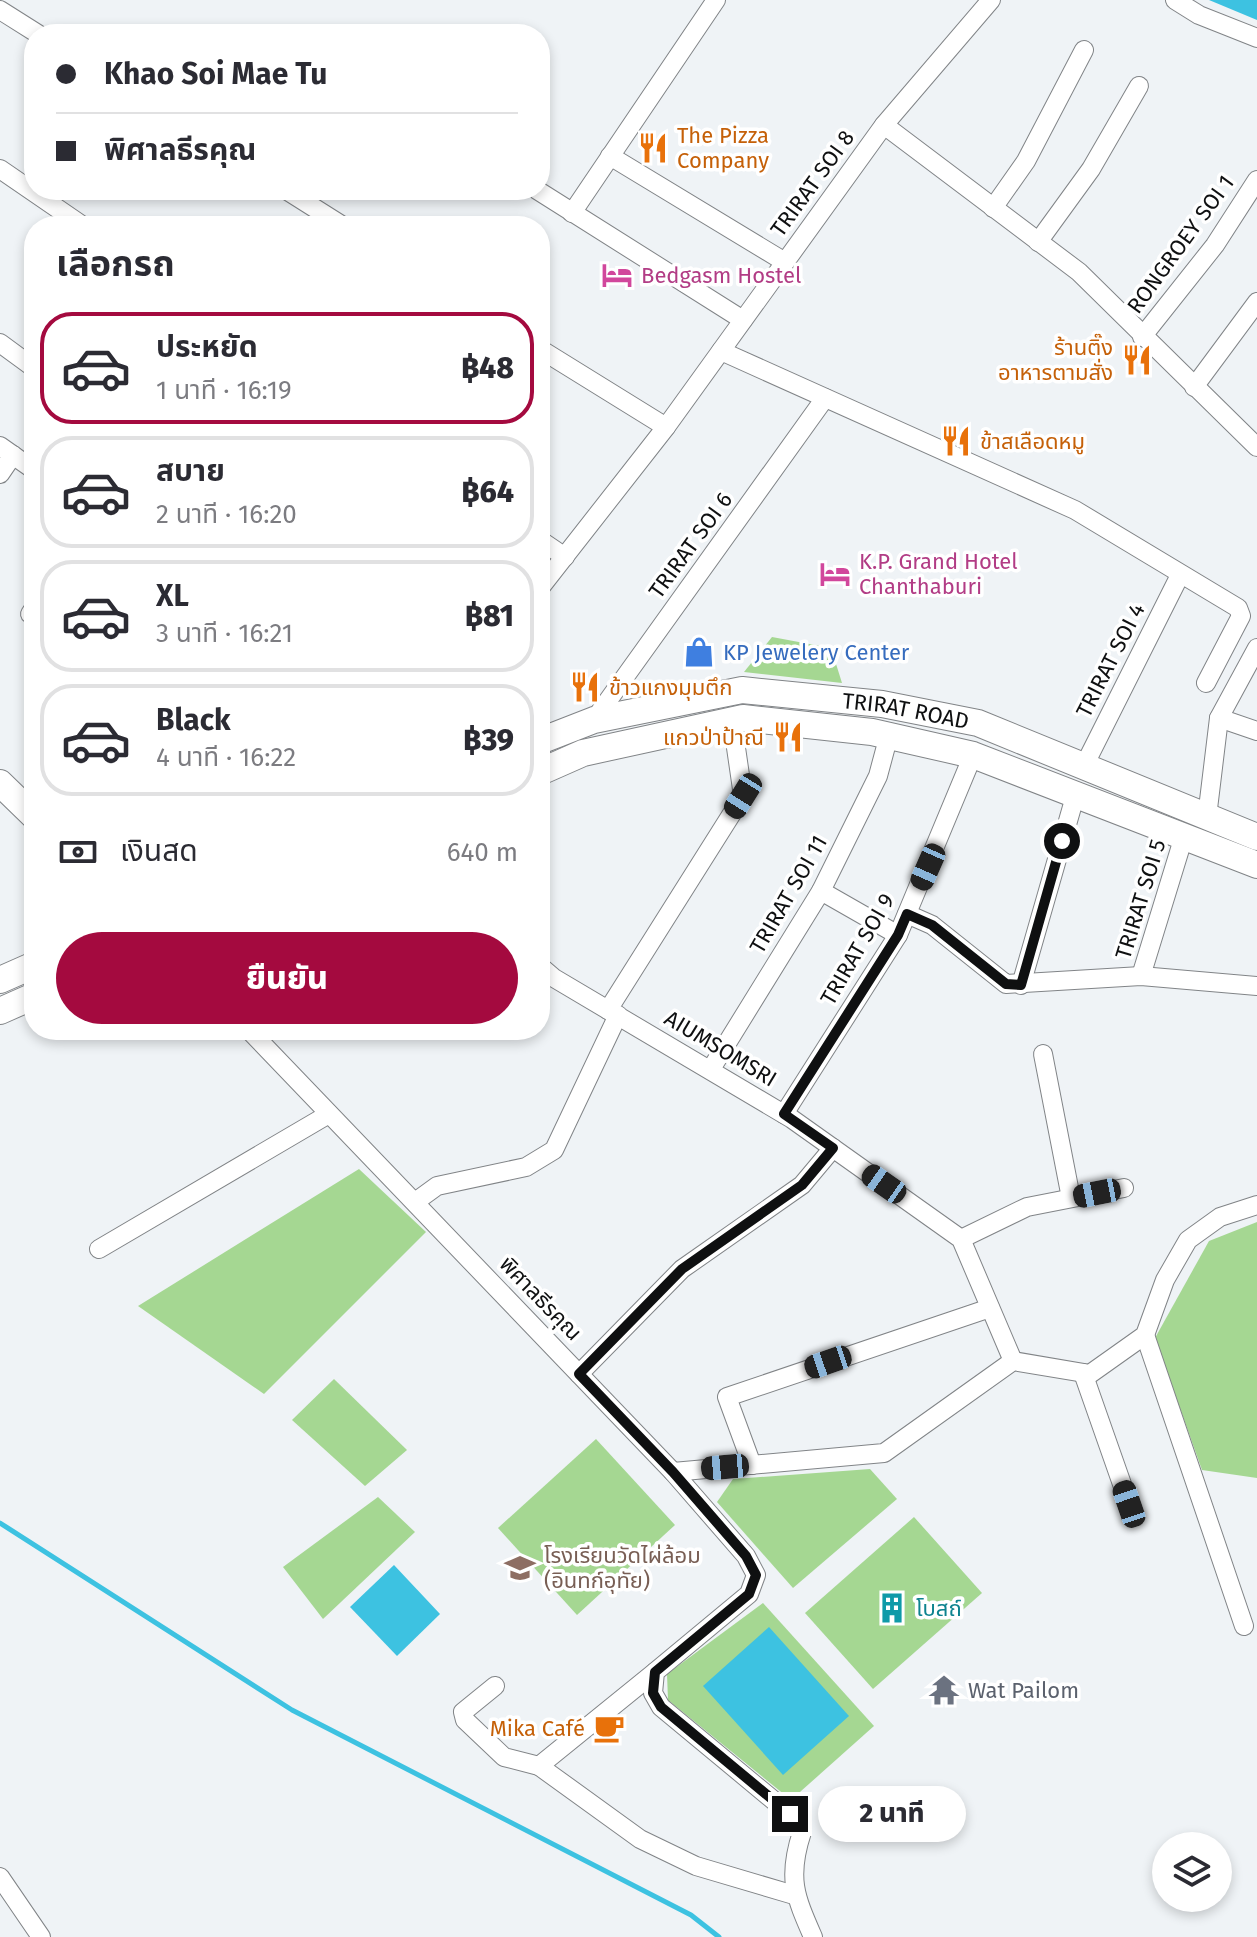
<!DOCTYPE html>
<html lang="th">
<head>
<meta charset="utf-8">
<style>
  :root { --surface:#fff; --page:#f2f2f3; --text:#2b2b33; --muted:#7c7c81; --line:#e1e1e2; --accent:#a40a3f }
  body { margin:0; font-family:"Fira Sans","Noto Sans Thai",sans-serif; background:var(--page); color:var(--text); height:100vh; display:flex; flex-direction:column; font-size:30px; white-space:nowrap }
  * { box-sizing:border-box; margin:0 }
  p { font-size:26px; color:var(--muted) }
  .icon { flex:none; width:44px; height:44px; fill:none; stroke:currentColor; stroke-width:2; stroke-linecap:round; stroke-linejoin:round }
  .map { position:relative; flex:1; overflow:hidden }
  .panel { position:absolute; left:24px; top:216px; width:526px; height:824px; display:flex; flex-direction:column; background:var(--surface); border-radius:32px; box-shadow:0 4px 12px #0003 }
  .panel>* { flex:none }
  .hud { position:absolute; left:24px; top:24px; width:526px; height:176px; border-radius:32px; box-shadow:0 4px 12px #0003; display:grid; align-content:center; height:176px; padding:0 32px; background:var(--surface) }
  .controls { position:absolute; left:1152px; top:1832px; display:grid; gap:16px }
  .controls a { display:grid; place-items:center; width:80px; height:80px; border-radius:50%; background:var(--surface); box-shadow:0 4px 12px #0003; font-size:40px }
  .end { position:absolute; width:36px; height:36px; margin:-18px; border:10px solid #0f1011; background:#fff; box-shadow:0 0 0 4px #fff }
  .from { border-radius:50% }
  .bubble { position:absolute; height:56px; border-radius:28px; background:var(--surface); box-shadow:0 4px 12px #0003; font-size:26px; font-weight:800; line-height:56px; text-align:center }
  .car { position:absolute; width:24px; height:48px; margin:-24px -12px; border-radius:10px; box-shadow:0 0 6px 2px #0007; background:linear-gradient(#222 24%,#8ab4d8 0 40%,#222 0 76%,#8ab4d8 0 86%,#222 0) }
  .hud b { display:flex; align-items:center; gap:28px; height:76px; font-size:30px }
  .hud b+b { border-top:2px solid var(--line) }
  .hud i { width:20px; height:20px; background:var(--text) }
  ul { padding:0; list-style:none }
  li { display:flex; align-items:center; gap:24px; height:112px; margin:0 16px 12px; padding:0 16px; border:4px solid var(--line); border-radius:32px }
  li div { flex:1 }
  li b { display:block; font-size:30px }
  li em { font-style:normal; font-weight:800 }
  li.on { border-color:var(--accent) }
  li>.icon { width:72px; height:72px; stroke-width:1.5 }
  h2 { padding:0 32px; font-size:36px; line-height:96px }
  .pay { display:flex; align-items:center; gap:20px; height:88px; padding:0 32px; font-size:30px }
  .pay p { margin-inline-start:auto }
  .button { display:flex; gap:16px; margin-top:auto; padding:16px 32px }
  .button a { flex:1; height:92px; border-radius:48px; background:var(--accent); color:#fff; font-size:32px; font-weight:800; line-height:92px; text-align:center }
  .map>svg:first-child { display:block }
</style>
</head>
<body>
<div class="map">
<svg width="1257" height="1937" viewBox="0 0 1257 1937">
  <rect width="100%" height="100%" fill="#eff3f6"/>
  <!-- green -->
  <g fill="#a5d792">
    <path d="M772 637 831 648 842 683 744 672Z"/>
    <path d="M359 1169 426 1232 264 1394 138 1306Z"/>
    <path d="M1257 1222V1478L1202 1470 1155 1338 1209 1241Z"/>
    <path d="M334 1379 407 1450 365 1486 292 1420Z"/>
    <path d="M596 1439 675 1525 577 1615 498 1528Z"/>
    <path d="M870 1469 897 1499 793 1588 717 1502 733 1479Z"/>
    <path d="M378 1497 415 1532 323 1619 283 1567Z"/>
    <path d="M914 1517 982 1593 873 1689 805 1613Z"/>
    <path d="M763 1603 874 1726 791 1800 668 1700 667 1674Z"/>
  </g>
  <!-- water -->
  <g fill="#3dc2e1">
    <path d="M1209 0H1257V20Z"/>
    <path d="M394 1565 440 1614 397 1656 350 1607Z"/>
    <path d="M769 1627 849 1716 783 1775 703 1686Z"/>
  </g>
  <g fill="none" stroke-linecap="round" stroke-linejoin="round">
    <!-- stream -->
    <path stroke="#3dc2e1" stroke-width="5" d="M0 1523 292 1710 691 1915 719 1937"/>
    <!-- street casing -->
    <g stroke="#818487" stroke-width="20">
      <g id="street">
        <path d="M1175 0 1199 15 1257 38"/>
        <path d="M0 10 38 34"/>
        <path d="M884 125 991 0"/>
        <path d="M610 156 785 262"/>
        <path d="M0 169 83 226"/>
        <path d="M286 190 343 226"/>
        <path d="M537 190 743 320"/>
        <path d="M993 208 1026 161 1084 50"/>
        <path d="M572 213 716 0"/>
        <path d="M1038 242 1091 169 1139 86"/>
        <path d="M1142 337 1215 245 1257 180"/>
        <path d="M0 343 34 368"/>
        <path d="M540 349 666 427"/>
        <path d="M721 351 1075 510 1238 608 1241 616 1206 683"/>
        <path d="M1194 387 1257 302"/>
        <path d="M0 446 34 470"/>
        <path d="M0 474 13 455"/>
        <path d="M540 540 565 557"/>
        <path d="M540 588 666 427 884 125 1079 272 1257 447"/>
        <path d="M30 614 34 608"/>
        <path d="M1219 718 1257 731"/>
        <path d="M594 720 825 398"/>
        <path d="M1084 766 1180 575"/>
        <path d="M1207 817 1219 718 1257 648"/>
        <path d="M821 891 898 935"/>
        <path d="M907 914 932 925 1006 984 1141 976 1257 986"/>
        <path d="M540 966 554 978 792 1119 961 1239 1013 1361"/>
        <path d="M1141 976 1184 836"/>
        <path d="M1021 985 1076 793"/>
        <path d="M608 1010 743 796 732 720"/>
        <path d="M249 1030 673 1472 746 1556 756 1575 749 1594 655 1672 653 1693 661 1707 790 1814 802 1832C787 1878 795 1896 813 1937"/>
        <path d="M1043 1054 1071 1198"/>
        <path d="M711 1069 821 891 878 776 889 735"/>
        <path d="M784 1114 898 935 973 755"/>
        <path d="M415 1202 437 1186 526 1167 554 1150 618 1015"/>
        <path d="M961 1239 1027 1207 1124 1188"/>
        <path d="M99 1249 329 1114"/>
        <path d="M1145 1335 1244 1626"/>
        <path d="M1083 1373 1129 1504"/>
        <path d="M579 1374 682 1269 802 1185 833 1148"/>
        <path d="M752 1465 727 1397 990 1308"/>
        <path d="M673 1472 884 1453 1013 1361 1090 1374 1145 1335 1165 1280 1188 1240 1220 1217 1257 1205"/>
        <path d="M655 1672 539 1766 640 1839 696 1866 794 1895"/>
        <path d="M495 1686 463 1712 465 1720 504 1757 539 1766"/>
        <path d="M0 1877 41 1937"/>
      </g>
    </g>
    <!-- secondary casing -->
    <g stroke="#818487" stroke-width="28">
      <g id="secondary">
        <path id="s1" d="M540 741 594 720 742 690 882 704 978 723 1257 837"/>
        <path d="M540 772 583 753 743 718 872 732 973 755 1257 865"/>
        <path d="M0 783 34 816"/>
        <path d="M0 980 34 965"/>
        <path d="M0 1011 34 996"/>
      </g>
    </g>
    <!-- street -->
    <use href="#street" stroke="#fff" stroke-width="18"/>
    <!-- secondary -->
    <use href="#secondary" stroke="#fff" stroke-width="26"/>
  </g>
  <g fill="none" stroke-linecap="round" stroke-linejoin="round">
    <!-- route -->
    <path stroke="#0f1011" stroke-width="10" d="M790 1814 661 1707 653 1693 655 1672 749 1594 756 1575 746 1556 673 1472 579 1374 682 1269 802 1185 833 1148 784 1114 898 935 907 914 932 925 1006 984 1021 985 1062 841"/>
  </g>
  <!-- icons -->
  <defs>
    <g id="restaurant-bare" transform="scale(2.4)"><path d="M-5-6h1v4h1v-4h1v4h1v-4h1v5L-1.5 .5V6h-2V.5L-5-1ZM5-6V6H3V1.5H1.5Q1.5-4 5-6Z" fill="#e8710a" stroke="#fff" stroke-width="2.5" paint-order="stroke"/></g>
    <g id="hotel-bare" transform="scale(2.4)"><path d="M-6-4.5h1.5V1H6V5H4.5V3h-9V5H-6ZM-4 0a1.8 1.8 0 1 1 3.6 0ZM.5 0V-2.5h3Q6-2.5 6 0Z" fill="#d1479c" stroke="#fff" stroke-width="2.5" paint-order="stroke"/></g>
    <g id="shop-bare" transform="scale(2.4)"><path d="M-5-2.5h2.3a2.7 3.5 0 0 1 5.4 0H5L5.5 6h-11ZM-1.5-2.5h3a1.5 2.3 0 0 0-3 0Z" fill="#3f7fe0" stroke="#fff" stroke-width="2.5" paint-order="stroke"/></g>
    <g id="school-bare" transform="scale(2.4)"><path d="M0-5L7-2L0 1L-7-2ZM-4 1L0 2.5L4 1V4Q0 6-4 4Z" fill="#8d6e63" stroke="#fff" stroke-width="2.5" paint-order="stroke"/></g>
    <g id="building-bare" transform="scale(2.4)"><path d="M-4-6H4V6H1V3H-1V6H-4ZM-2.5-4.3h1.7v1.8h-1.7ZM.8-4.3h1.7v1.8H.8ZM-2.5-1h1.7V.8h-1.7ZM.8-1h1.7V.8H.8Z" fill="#0f9aa8" stroke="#fff" stroke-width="2.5" paint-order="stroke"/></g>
    <g id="temple-bare" transform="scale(2.4)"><path d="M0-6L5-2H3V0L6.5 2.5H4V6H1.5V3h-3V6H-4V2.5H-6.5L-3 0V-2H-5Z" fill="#6b7280" stroke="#fff" stroke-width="2.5" paint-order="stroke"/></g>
    <g id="cafe-bare" transform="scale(2.4)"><path d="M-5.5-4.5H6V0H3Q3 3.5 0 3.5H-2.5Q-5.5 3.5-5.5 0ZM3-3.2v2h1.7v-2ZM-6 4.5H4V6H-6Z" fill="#e8710a" stroke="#fff" stroke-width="2.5" paint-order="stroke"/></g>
  </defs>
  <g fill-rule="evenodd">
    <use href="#restaurant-bare" x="653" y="148"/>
    <use href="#hotel-bare" x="617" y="275"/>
    <use href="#restaurant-bare" x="1137" y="360"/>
    <use href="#restaurant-bare" x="956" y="441"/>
    <use href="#hotel-bare" x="835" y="574"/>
    <use href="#shop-bare" x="699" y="652"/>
    <use href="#restaurant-bare" x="585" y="687"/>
    <use href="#restaurant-bare" x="788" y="737"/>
    <use href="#school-bare" x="520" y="1568"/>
    <use href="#building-bare" x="892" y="1608"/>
    <use href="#temple-bare" x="944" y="1690"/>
    <use href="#cafe-bare" x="609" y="1728"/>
  </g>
  <g text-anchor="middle" stroke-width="7" stroke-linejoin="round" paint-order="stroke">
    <!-- food labels -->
    <g font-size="22" fill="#c56008" stroke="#fff" text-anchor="start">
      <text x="677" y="143">The Pizza<tspan x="677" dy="25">Company</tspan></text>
      <text x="1113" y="355" text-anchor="end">ร้านติ๊ง<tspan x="1113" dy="25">อาหารตามสั่ง</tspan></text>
      <text x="980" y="449">ข้าสเลือดหมู</text>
      <text x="609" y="695">ข้าวแกงมุมตึก</text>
      <text x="764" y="745" text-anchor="end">แกวป่าป้าณี</text>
      <text x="585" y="1736" text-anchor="end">Mika Café</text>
    </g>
    <!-- street labels -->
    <g font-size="22" fill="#0f1011" stroke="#fff">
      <text transform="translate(812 183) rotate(-54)" y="8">TRIRAT SOI 8</text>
      <text transform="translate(1180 244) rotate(-54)" y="8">RONGROEY SOI 1</text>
      <text transform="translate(690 545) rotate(-54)" y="8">TRIRAT SOI 6</text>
      <text transform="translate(1110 660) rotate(-63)" y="8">TRIRAT SOI 4</text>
      <text dy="8" stroke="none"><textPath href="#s1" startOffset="374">TRIRAT ROAD</textPath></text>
      <text transform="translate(788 894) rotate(-60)" y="8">TRIRAT SOI 11</text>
      <text transform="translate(1140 899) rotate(-73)" y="8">TRIRAT SOI 5</text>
      <text transform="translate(857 949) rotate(-60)" y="8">TRIRAT SOI 9</text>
      <text transform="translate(721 1048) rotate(31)" y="8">AIUMSOMSRI</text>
      <text transform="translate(541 1298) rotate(46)" y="8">พิศาลธีรคุณ</text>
    </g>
    <!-- hotel labels -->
    <g font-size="22" fill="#b23c85" stroke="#fff" text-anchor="start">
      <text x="641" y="283">Bedgasm Hostel</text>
      <text x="859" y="569">K.P. Grand Hotel<tspan x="859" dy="25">Chanthaburi</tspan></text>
    </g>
    <!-- shop labels -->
    <g font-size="22" fill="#366cbe" stroke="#fff" text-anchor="start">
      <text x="723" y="660">KP Jewelery Center</text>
    </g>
    <!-- education labels -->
    <g font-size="22" fill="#785e54" stroke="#fff" text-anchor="start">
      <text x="544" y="1563">โรงเรียนวัดไผ่ล้อม<tspan x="544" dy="25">(อินทก์อุทัย)</tspan></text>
    </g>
    <!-- culture labels -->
    <g font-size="22" fill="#0d838f" stroke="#fff" text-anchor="start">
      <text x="916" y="1616">โบสถ์</text>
    </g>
    <!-- worship labels -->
    <g font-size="22" fill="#5b616d" stroke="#fff" text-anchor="start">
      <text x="968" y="1698">Wat Pailom</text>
    </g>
  </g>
</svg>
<div class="controls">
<a><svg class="icon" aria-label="layers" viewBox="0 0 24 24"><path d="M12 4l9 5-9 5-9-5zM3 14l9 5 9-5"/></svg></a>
</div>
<i class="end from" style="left:1062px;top:841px"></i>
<i class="end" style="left:790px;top:1814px"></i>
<div class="bubble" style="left:818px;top:1786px;width:148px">2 นาที</div>
<i class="car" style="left:743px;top:796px;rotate:212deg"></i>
<i class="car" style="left:928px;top:867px;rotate:204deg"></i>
<i class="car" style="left:884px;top:1184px;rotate:305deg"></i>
<i class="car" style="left:1097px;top:1193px;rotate:259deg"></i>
<i class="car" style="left:828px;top:1362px;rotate:251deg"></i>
<i class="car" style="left:725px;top:1467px;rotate:265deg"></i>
<i class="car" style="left:1129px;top:1504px;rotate:341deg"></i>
<div class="hud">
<b><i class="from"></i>Khao Soi Mae Tu</b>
<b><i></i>พิศาลธีรคุณ</b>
</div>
<section class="panel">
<h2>เลือกรถ</h2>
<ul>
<li class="on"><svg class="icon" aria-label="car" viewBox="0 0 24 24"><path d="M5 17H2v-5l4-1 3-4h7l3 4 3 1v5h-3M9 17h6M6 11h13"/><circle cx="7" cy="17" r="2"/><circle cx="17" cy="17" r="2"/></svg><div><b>ประหยัด</b><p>1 นาที · 16:19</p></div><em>฿48</em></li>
<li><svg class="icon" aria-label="car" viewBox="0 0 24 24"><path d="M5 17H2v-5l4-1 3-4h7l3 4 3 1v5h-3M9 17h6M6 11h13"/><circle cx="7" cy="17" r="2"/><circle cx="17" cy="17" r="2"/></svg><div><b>สบาย</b><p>2 นาที · 16:20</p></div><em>฿64</em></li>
<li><svg class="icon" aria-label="car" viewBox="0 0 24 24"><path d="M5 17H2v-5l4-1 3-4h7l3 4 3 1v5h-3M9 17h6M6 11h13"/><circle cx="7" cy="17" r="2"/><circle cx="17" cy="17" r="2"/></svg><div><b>XL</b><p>3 นาที · 16:21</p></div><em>฿81</em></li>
<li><svg class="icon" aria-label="car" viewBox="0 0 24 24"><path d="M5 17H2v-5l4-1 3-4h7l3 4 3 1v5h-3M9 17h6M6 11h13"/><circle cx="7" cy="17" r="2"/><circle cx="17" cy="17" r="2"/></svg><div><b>Black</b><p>4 นาที · 16:22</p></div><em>฿39</em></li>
</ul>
<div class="pay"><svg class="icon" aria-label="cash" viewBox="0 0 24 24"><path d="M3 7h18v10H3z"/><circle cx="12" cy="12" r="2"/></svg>เงินสด<p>640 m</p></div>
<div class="button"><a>ยืนยัน</a></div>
</section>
</div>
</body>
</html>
